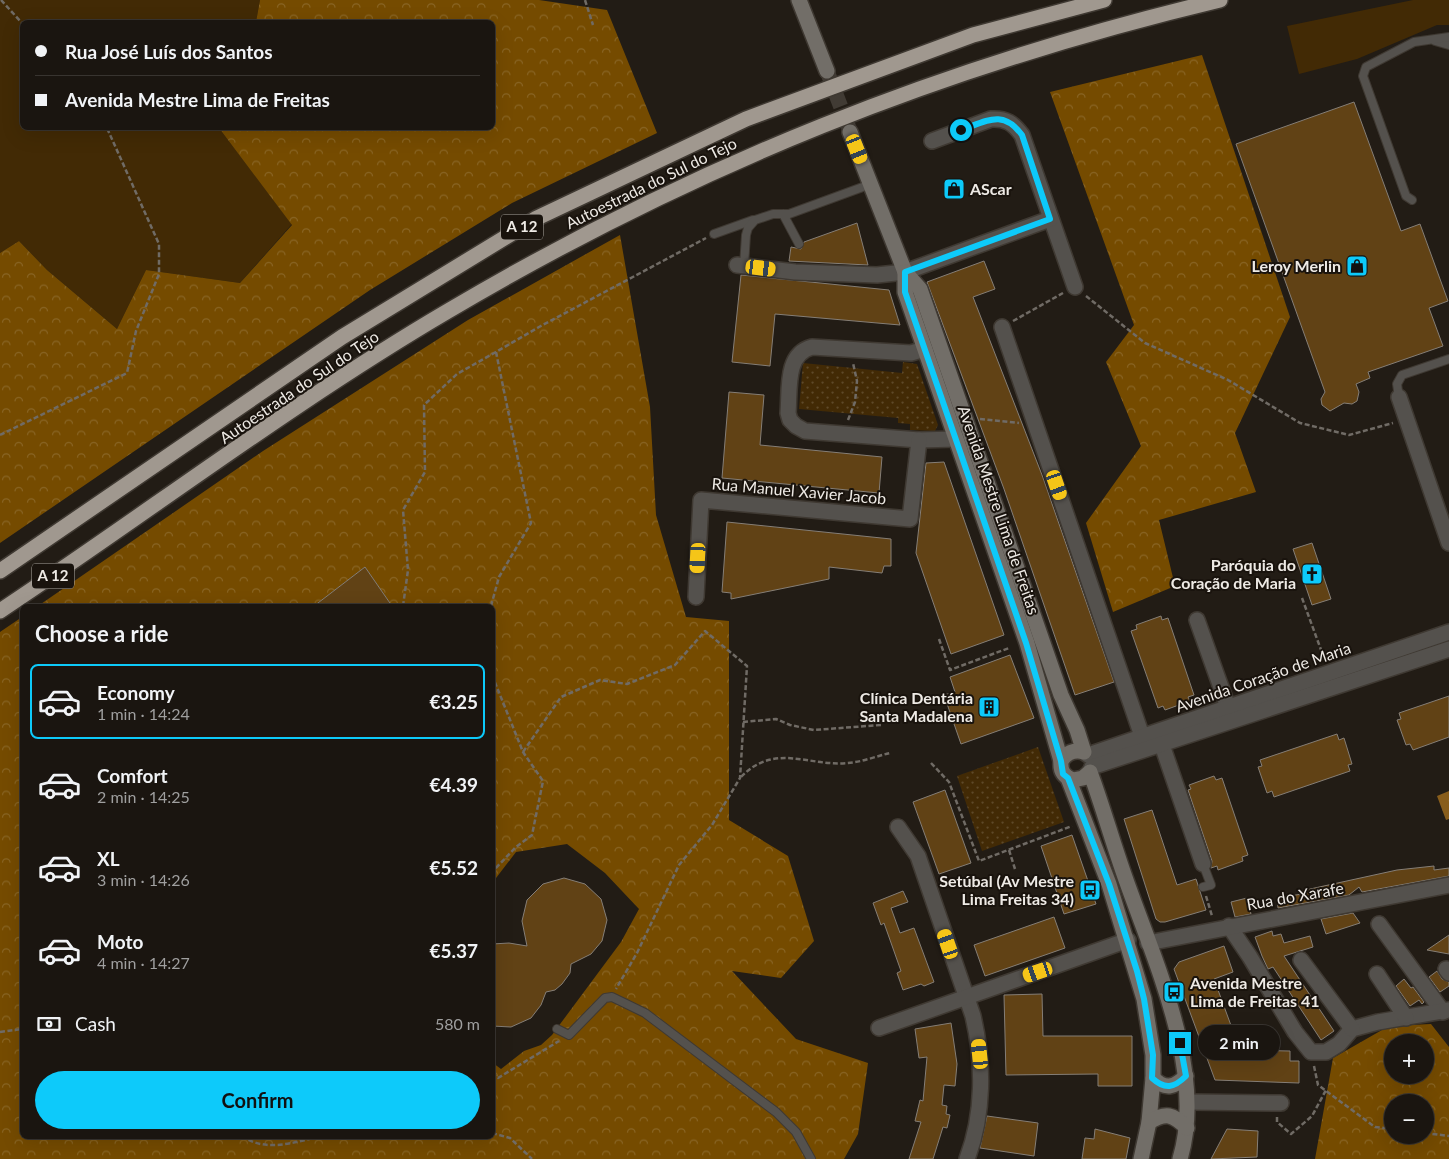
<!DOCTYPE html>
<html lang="en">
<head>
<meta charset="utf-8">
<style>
  :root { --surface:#1a1510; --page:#27221e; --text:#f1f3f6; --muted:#9f9f9f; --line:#383430; --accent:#0dcafa }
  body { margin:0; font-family:Lato,sans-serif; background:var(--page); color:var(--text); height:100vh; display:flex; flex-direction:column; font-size:19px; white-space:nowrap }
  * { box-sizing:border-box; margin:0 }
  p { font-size:16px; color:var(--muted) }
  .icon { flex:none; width:28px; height:28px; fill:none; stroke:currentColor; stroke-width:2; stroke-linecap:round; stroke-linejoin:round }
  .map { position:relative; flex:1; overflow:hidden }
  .drawer { position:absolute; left:20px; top:604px; width:475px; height:535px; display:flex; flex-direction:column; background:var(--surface); border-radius:8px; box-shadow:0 5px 20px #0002,0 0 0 1px var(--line) }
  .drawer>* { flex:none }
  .banner { position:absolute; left:20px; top:20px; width:475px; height:110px; border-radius:8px; box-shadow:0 5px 20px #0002,0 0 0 1px var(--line); display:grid; align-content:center; height:110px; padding:0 15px; background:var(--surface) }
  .controls { position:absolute; left:1384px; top:1034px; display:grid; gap:10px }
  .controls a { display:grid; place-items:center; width:50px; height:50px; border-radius:50%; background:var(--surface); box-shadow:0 5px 20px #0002,0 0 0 1px var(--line); font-size:25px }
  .end { position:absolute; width:22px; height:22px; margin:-11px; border:6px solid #0dcafa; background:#111; box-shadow:0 0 0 2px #111 }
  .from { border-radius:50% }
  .bubble { position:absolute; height:35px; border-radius:18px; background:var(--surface); box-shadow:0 5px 20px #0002,0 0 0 1px var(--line); font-size:16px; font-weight:700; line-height:35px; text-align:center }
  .car { position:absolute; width:15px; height:30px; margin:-15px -8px; border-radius:6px; box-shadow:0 0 4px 1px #0007; background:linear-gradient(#f5c518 24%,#345 0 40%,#f5c518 0 76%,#345 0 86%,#f5c518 0) }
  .banner b { display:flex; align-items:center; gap:18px; height:48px; font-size:19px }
  .banner b+b { border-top:1px solid var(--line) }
  .banner i { width:12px; height:12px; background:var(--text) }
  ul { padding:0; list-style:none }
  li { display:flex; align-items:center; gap:15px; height:75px; margin:0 10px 8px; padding:0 5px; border:2px solid transparent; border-radius:8px }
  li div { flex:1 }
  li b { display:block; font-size:19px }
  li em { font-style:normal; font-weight:700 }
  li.active { border-color:var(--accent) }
  li>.icon { width:45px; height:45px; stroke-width:1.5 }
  h2 { padding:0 15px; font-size:22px; line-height:60px }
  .pay { display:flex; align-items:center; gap:12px; height:55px; padding:0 15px; font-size:19px }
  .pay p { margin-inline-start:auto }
  .cta { display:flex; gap:10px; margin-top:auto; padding:10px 15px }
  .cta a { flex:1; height:58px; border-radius:30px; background:var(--accent); color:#111; font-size:20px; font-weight:700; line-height:58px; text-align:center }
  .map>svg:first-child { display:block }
</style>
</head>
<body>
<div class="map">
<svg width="1449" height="1159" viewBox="0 0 1449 1159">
  <defs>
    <pattern id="forest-crowns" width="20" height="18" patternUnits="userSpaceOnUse" patternTransform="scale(1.25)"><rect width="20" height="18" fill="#754b00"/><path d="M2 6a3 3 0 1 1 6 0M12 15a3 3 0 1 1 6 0" fill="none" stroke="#896525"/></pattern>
    <pattern id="park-dots" width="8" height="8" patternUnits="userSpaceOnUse" patternTransform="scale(1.25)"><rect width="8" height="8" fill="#422a05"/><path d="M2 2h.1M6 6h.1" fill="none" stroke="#5e4929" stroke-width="1.8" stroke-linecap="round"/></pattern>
    <pattern id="water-ripples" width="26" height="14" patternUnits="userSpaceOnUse" patternTransform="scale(1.25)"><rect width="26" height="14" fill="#885d1b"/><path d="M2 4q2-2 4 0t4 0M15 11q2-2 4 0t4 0" fill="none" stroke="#99743c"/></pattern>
  </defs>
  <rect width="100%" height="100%" fill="#221c15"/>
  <!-- grass -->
  <g fill="#422a05">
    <path d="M0 0H260L256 22H22V128H219L292 224 240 283 146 270 117 329 47 270 19 241 0 253Z"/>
    <path d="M1413 0H1449V25H1437L1357 59 1299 74 1287 26Z"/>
  </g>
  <!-- forest -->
  <g fill="url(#forest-crowns)" fill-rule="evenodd">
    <path d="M260 0H539L607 10 657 133 512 203 370 290 0 543V253L19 241 47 270 117 329 146 270 240 283 292 225 219 128H492V22H256Z"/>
    <path d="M1202 55 1290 317 1235 433 1256 492 1159 520 1175 586 1113 612 1086 523 1141 446 1106 362 1134 325 1050 92Z"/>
    <path d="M620 235 650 407 656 515 686 617 729 621V820L788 856 814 941 781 978 732 971 796 1039 868 1063 858 1134 844 1159H0V632L22 617V1136H492L493 1063 501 1069 524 1051 541 1045 552 1035 621 942 639 909 605 873 567 844 516 852 493 882 492 606H392L365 567 314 606H38L263 451 468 320Z"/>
    <path d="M1431 1024 1449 1047V1159H1315L1333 1058 1389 1026ZM1392 1042H1425V1075H1392ZM1392 1102H1425V1135H1392Z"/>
  </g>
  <!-- park -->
  <g fill="url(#park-dots)">
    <path d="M903 362 917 364 938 425 935 431 910 430V424L898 423V418L799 409 803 363 902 373Z"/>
    <path d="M1038 747 1064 822 982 851 957 776Z"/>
  </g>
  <!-- water -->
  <path fill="url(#water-ripples)" d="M1449 791V819L1446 820 1437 796Z"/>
  <!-- building -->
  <g fill="#614215" stroke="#857e76">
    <path d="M1354 102 1401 231 1420 224 1448 301 1429 308 1443 346 1368 372 1370 378 1356 384 1359 392 1357 401 1352 404 1344 403 1330 411 1322 405 1321 399 1325 392 1236 144Z"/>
    <path d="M857 223 868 265 789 261 791 247 801 249 804 242Z"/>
    <path d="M984 261 995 289 973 297 1042 475 1114 682 1075 695 1004 489 927 282Z"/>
    <path d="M741 275 889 290 900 325 775 314 770 366 732 362Z"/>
    <path d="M729 392 764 395 760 445 882 457 879 493 722 478Z"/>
    <path d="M944 462 1004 635 951 654 916 553 926 463Z"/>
    <path d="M727 522 891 539V566H884L882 573 829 567V579L731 599V593L722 592Z"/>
    <path d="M1312 543 1331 599 1312 605 1293 549Z"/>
    <path d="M365 567 392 606H314Z"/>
    <path d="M1161 616 1162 620 1168 618 1194 695 1188 697 1190 701 1165 710 1163 706 1158 708 1131 631 1137 629 1136 625Z"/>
    <path d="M1010 655 1034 718 961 744 944 695 955 692 950 677Z"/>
    <path d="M1449 696V737L1413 750 1410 744 1406 745 1397 720 1401 719 1399 713Z"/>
    <path d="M1337 734 1339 740 1344 738 1352 764 1348 765 1350 771 1274 797 1272 791 1267 793 1258 767 1262 766 1260 760Z"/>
    <path d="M1214 776 1216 780 1222 778 1248 855 1242 857 1243 861 1218 870 1217 866 1211 868 1212 861 1188 790 1191 789 1189 785Z"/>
    <path d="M945 790 971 863 939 874 913 802Z"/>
    <path d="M1152 810 1177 885 1196 879 1206 910 1165 922H1160L1156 919 1124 819Z"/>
    <path d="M1072 835 1096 904 1064 914 1041 846Z"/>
    <path d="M1434 866V870L1449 868V876L1362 892 1359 887 1349 895 1278 908 1277 898 1302 894 1301 891 1397 870Z"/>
    <path d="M564 878 585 884 601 899 607 920 602 941 591 954 571 964 570 973 562 984 555 990 546 992 541 1005 531 1018 511 1027 492 1026V944L509 943 527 946 522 921 527 900 543 884Z"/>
    <path d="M903 891 908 902 891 908 900 933 914 928 934 982 924 986 921 984 903 990 897 973 901 971 884 923 881 925 873 903Z"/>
    <path d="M1247 898 1251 914 1235 917 1231 902Z"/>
    <path d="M1353 913 1360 923 1326 934 1321 919Z"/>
    <path d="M1054 917 1065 948 985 976 974 945Z"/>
    <path d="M1272 931 1273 936 1281 934 1284 943 1310 936 1313 947 1284 956 1334 1031 1321 1040 1273 967 1268 969 1262 956 1255 937Z"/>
    <path d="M1449 935V954L1427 950Z"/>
    <path d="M1224 946 1233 972 1214 979 1240 1050 1290 1051V1061H1299V1083L1215 1080 1174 969 1179 962Z"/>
    <path d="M1437 971 1442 979 1449 982V986L1440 992 1429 977Z"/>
    <path d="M1404 979 1411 988 1413 987 1424 1002 1422 1004 1419 1000 1410 1006 1396 986Z"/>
    <path d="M1042 994 1043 1036H1132V1086H1098V1074L1006 1075 1004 995Z"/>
    <path d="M951 1023 957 1064 955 1086 944 1085 942 1105 947 1106 946 1114 950 1115 947 1128 943 1127 933 1159H909L921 1122 915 1121 920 1100 923 1101 927 1057 919 1058 915 1029Z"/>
    <path d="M987 1116 1038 1123 1034 1156 980 1148Z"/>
    <path d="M1095 1129 1130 1138 1126 1159H1082L1085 1138 1094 1139Z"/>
    <path d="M1227 1129 1258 1131 1257 1157 1211 1159Z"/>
  </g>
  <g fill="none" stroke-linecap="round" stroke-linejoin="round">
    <!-- secondary-tunnel -->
    <path stroke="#413b34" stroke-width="15" stroke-dasharray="15 8" stroke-linecap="butt" d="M827 71 849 128"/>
    <!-- service casing -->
    <g stroke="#3f3932" stroke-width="10">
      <g id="service">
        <path d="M1435 41 1449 45"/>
        <path d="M1412 200 1406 196 1363 76 1366 67 1414 42 1449 37"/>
        <path d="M783 214 799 244"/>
        <path d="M714 234 753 220"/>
        <path d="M744 266 746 235 748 228 755 220 773 214H789L871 184"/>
        <path d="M1399 397 1397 384 1402 375 1449 359"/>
        <path d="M1203 864 1211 885 1203 887"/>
        <path d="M557 1029 569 1035 605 998 612 997 645 1013 776 1112 796 1132 811 1159"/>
      </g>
    </g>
    <!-- minor casing -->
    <g stroke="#3f3932" stroke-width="18">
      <g id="minor">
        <path d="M932 141 991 119C1006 118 1013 123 1022 135L1075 287"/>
        <path d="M737 265 795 272 877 275 905 272 1050 219"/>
        <path d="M1002 327 1142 736"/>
        <path d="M925 349 911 353 812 347C785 354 790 389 788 413L790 420 796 426 805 431 919 440 956 439"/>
        <path d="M1399 397 1449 543"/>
        <path d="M696 597 701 500 910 519 919 440"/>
        <path d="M1197 620 1228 707"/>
        <path d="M1162 745 1203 864"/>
        <path d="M898 827 918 856 973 1016C984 1063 984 1114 967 1159"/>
        <path d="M1379 924 1443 1012"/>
        <path d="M1229 926 1250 957 1295 1032 1311 1052H1326L1339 1044 1352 1029 1378 1022 1449 1010"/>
        <path d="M1148 943 1449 885"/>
        <path d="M1301 960 1352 1029"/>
        <path d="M1446 969 1449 973"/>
        <path d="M1377 974 1406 1018"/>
        <path d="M879 1028 1128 940"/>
        <path d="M1188 1102 1281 1103"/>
      </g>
    </g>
    <!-- tertiary casing -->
    <g stroke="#3f3932" stroke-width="18">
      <g id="tertiary">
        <path d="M1084 752 1088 755 1449 632"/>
        <path d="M1090 772 1092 767 1449 649"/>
      </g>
    </g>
    <!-- secondary casing -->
    <g stroke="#3f3932" stroke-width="18">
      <g id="secondary">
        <path d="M799 0 827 71"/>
        <path d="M850 132 905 272 920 289 1061 695 1077 730 1084 752C1074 749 1066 753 1061 761"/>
        <path d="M905 272V292L1027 643 1061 761C1060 771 1064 777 1073 780L1083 778 1090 772C1103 807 1113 844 1126 880 1155 962 1206 1072 1180 1159"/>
        <path d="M1068 778 1109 884 1144 999 1153 1055V1078L1149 1122 1141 1159"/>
        <path d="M1153 1078C1165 1090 1174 1088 1186 1076"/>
        <path d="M1149 1122C1166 1112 1173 1114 1187 1128"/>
      </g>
    </g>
    <!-- motorway casing -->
    <g stroke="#3f3932" stroke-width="18">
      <g id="motorway">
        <path d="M0 571 342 337 537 218 746 119 973 35 1104 0"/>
        <path d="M0 611C149 512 293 402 448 311 693 166 943 66 1220 0"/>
      </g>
    </g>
    <!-- path -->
    <g stroke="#706b65" stroke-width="2.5" stroke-dasharray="5 2.5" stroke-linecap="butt">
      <path d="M1 0 22 23"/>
      <path d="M585 0 593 25"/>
      <path d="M1086 296 1145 343 1228 380 1300 423 1349 435 1393 423"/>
      <path d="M1013 321 1063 293"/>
      <path d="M980 419 1019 423"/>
      <path d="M848 420 855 402 857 381 853 363"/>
      <path d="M0 435 127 373 136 331 159 274V244L107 128"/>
      <path d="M1302 598 1324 658"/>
      <path d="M403 606 408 570 403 510 425 472 424 405 457 374 496 352"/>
      <path d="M491 606 499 577 531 523 496 352 539 327 706 238"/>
      <path d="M939 639 950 670 1009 648"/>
      <path d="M492 675 523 752 543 781 532 835 516 847 492 872"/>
      <path d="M743 722 776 719 790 725 814 730 881 725"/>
      <path d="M523 752 561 697 600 680 627 684 675 665 705 631 747 666 740 778 712 825 679 865 637 953 616 989"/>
      <path d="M931 763 949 782 979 861 1072 826"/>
      <path d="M741 777C775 742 809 767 848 763 862 762 877 756 890 753"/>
      <path d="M1009 850 1015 869"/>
      <path d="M1206 896 1212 916"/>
      <path d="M0 1032 22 1029"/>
      <path d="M1314 1066 1318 1085 1375 1127 1392 1129"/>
      <path d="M492 1073 498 1078 559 1041"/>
      <path d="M1277 1117V1122L1291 1134 1312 1116 1326 1090"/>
      <path d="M492 1133 510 1138 532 1159"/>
      <path d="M1425 1133 1449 1136"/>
      <path d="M242 1136C266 1153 295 1142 322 1136"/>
    </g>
    <!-- service -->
    <use href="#service" stroke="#54514d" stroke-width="8"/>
    <!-- minor -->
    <use href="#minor" stroke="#54514d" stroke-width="15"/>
    <!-- tertiary -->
    <use href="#tertiary" stroke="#54514d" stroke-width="15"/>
    <!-- secondary -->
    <use href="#secondary" stroke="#726e68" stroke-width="15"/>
    <!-- motorway -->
    <use href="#motorway" stroke="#a0988f" stroke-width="15"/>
  </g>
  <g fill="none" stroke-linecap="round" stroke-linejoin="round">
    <!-- route -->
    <path stroke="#0dcafa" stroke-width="6" d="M961 130C987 121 1003 109 1022 135L1050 219 905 272V292L1026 643 1061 761 1063 774 1068 778 1109 884 1137 971 1144 999 1153 1055 1152 1078C1165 1090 1174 1088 1186 1076L1180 1043"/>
  </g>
  <!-- icons -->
  <defs>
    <g id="shop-square" transform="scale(1.125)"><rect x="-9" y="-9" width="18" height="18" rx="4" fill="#0dcafa" stroke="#19130d"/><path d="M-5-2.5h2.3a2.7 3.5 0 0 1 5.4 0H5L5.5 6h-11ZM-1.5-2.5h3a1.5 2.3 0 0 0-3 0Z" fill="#111"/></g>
    <g id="church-square" transform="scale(1.125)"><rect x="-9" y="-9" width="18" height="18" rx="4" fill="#0dcafa" stroke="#19130d"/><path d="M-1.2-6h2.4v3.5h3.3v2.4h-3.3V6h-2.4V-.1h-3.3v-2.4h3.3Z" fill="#111"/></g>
    <g id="building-square" transform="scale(1.125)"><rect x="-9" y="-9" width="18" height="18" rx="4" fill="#0dcafa" stroke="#19130d"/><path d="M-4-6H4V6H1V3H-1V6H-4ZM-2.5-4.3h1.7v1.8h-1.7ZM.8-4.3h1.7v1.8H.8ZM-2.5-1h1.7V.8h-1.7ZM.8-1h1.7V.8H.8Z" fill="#111"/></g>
    <g id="bus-square" transform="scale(1.125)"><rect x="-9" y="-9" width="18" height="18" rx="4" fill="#0dcafa" stroke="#19130d"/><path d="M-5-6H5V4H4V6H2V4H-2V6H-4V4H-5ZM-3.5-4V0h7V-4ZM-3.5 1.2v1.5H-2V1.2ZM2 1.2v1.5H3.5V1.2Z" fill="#111"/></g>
  </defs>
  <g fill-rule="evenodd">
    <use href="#shop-square" x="954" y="189"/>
    <use href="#shop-square" x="1357" y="266"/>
    <use href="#church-square" x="1312" y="574"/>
    <use href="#building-square" x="989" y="707"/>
    <use href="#bus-square" x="1090" y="890"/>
    <use href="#bus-square" x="1174" y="992"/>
  </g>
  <g text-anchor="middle" stroke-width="4" stroke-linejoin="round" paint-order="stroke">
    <!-- shield labels -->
    <g fill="#19130d" stroke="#aeaaa4" stroke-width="1">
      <rect x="501" y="214.5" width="42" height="25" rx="4"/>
      <rect x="32" y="563.5" width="42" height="25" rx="4"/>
    </g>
    <g font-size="15" font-weight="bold" fill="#eeeae5">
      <text x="522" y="232">A 12</text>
      <text x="53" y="581">A 12</text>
    </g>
    <!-- street labels -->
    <g font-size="16" fill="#eeeae5" stroke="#19130d">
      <text transform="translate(651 183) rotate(-26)" y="6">Autoestrada do Sul do Tejo</text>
      <text transform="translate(299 387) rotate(-34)" y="6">Autoestrada do Sul do Tejo</text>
      <text transform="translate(799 491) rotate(5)" y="6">Rua Manuel Xavier Jacob</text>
      <text transform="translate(999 510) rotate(71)" y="6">Avenida Mestre Lima de Freitas</text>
      <text transform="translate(1263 677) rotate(-19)" y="6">Avenida Coração de Maria</text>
      <text transform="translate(1295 896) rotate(-10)" y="6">Rua do Xarafe</text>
    </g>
    <!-- poi labels -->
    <g font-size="16" font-weight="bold" fill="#eeeae5" stroke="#19130d" text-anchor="end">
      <text x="970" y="195" text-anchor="start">AScar</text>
      <text x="1341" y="272">Leroy Merlin</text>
      <text x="1296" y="571">Paróquia do<tspan x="1296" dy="18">Coração de Maria</tspan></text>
      <text x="973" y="704">Clínica Dentária<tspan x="973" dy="18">Santa Madalena</tspan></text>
      <text x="1074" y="887">Setúbal (Av Mestre<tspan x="1074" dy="18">Lima Freitas 34)</tspan></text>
      <text x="1190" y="989" text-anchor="start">Avenida Mestre<tspan x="1190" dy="18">Lima de Freitas 41</tspan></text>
    </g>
  </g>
</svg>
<div class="controls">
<a>+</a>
<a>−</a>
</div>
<i class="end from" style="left:961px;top:130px"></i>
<i class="end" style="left:1180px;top:1043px"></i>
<div class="bubble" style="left:1198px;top:1025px;width:82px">2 min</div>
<i class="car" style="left:857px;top:149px;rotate:158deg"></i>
<i class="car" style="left:761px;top:268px;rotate:97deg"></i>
<i class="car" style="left:1057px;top:485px;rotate:161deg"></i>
<i class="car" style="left:698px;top:558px;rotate:183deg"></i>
<i class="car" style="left:948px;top:944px;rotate:341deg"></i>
<i class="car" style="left:1038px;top:972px;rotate:251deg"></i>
<i class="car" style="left:980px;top:1054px;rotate:354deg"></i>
<div class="banner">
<b><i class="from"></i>Rua José Luís dos Santos</b>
<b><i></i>Avenida Mestre Lima de Freitas</b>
</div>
<section class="drawer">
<h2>Choose a ride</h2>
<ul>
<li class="active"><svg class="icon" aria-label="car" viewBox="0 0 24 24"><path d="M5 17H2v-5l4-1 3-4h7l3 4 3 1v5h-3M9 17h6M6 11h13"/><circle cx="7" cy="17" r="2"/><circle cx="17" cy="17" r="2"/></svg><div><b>Economy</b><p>1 min · 14:24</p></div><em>€3.25</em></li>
<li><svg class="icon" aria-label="car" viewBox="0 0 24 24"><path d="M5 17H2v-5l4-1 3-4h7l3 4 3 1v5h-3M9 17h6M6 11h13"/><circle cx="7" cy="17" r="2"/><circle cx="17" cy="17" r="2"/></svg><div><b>Comfort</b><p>2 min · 14:25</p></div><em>€4.39</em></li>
<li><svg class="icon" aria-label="car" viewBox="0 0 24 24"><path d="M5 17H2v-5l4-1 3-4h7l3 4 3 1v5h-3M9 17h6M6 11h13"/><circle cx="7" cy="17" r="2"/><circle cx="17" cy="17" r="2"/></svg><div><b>XL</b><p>3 min · 14:26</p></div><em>€5.52</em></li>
<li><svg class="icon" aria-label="car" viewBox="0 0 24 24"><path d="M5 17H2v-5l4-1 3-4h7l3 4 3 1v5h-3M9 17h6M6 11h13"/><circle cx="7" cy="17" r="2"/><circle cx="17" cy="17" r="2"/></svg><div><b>Moto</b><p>4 min · 14:27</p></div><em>€5.37</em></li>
</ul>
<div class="pay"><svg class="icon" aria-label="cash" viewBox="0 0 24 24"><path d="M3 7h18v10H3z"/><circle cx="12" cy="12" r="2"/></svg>Cash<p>580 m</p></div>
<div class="cta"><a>Confirm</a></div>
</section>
</div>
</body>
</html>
